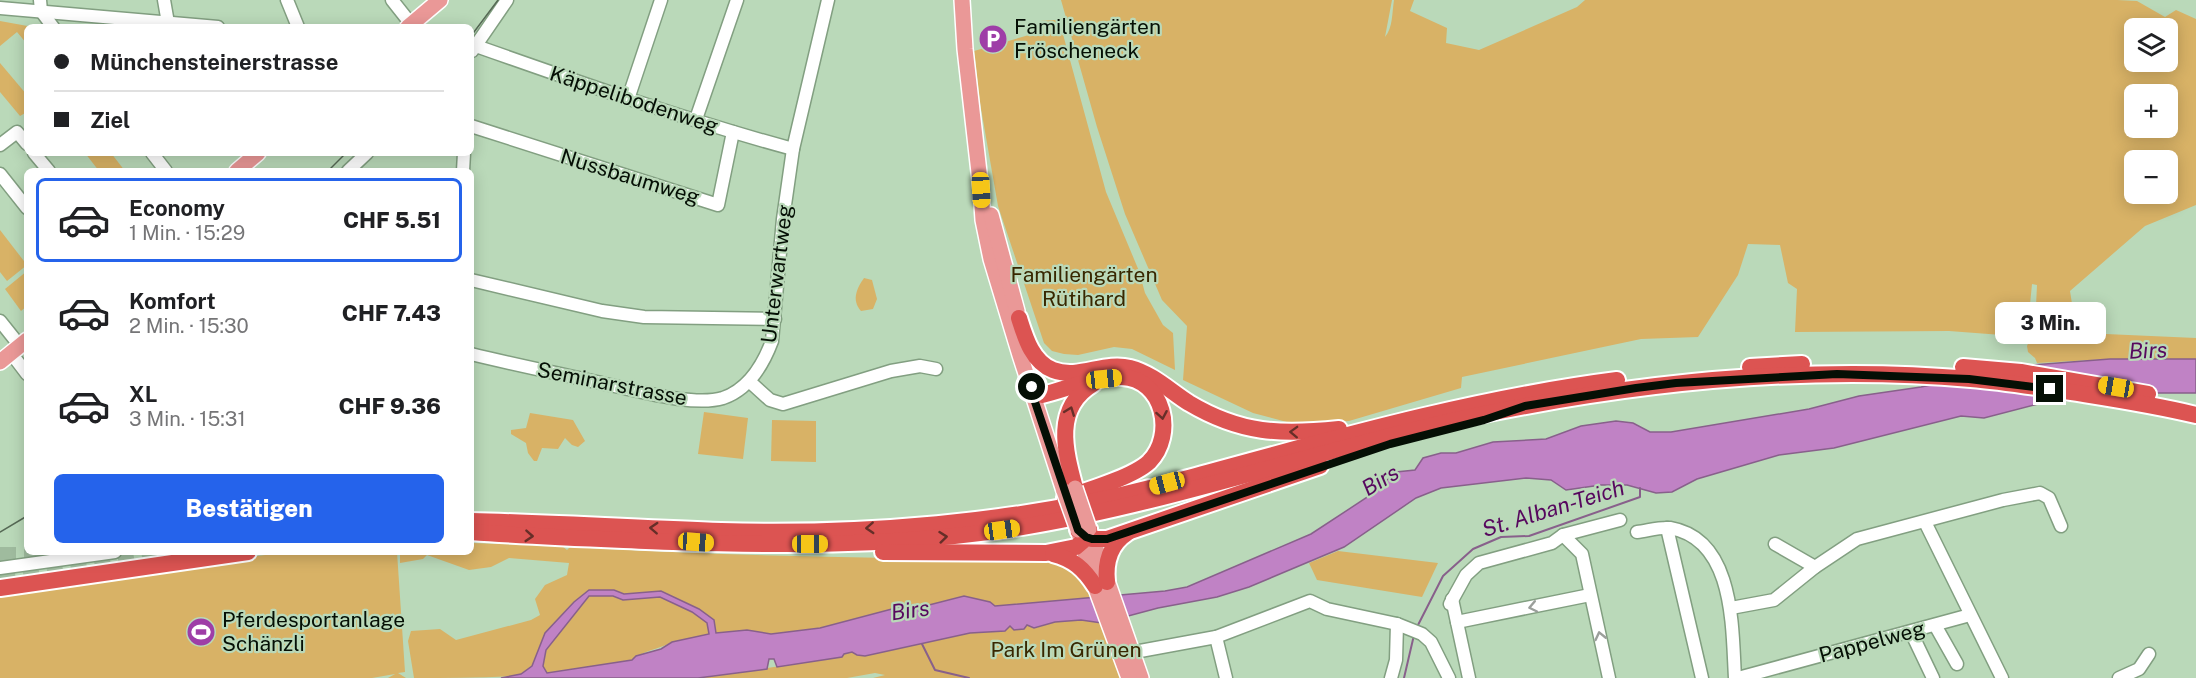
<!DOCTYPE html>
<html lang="de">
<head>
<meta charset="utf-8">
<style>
  :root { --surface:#fff; --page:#f6f6f6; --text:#202124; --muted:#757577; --line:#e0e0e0; --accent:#2563eb }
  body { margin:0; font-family:"Public Sans",sans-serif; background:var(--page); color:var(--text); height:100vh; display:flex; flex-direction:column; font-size:22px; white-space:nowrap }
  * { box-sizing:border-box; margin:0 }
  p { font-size:20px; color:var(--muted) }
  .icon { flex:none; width:33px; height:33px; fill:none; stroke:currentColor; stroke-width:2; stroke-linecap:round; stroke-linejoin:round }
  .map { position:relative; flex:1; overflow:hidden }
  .sheet { position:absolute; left:24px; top:168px; width:450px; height:387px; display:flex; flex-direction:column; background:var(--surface); border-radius:9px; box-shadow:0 3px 15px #0003 }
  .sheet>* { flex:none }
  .guide { position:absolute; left:24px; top:24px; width:450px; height:132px; border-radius:9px; box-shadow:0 3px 15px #0003; display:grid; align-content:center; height:132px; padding:0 30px; background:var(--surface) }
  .tools { position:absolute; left:2124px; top:18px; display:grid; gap:12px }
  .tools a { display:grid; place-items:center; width:54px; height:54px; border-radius:9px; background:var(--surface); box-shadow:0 3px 15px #0003; font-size:30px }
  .end { position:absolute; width:27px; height:27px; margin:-14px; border:8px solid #050f05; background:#fff; box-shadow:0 0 0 3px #fff }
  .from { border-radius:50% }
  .bubble { position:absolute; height:42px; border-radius:9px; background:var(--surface); box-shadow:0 3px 15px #0003; font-size:20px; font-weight:800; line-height:42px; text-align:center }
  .car { position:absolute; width:18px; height:36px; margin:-18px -9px; border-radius:8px; box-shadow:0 0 4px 2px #0007; background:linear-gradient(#f5c518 24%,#345 0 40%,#f5c518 0 76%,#345 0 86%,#f5c518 0) }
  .guide b { display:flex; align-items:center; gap:21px; height:57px; font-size:22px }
  .guide b+b { border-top:2px solid var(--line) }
  .guide i { width:15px; height:15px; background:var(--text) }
  ul { padding:10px 0 0; list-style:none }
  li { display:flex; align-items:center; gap:18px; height:84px; margin:0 12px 9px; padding:0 18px; border:3px solid transparent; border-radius:9px }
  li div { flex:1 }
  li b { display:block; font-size:22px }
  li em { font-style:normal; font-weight:800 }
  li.on { border-color:var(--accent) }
  li>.icon { width:54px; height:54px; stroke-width:1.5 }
  .cta { display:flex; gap:12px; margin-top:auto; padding:12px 30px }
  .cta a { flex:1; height:69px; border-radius:9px; background:var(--accent); color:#fff; font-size:24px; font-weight:800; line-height:69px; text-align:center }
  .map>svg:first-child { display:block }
</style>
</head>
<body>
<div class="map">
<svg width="2196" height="678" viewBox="0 0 2196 678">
  <rect width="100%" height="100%" fill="#bad9b9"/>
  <!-- green -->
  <g fill="#d8b266" fill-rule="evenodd">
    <path d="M1061 0H1392L1385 37C1393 28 1392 12 1394 0H1414L1410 11 1447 28 1446 43 1479 50 1577 7 1585 0H2117L2137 1 2165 17 2176 10 2196 19V205L2145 226 2070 291 2076 329H2079L2083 333 2196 338V359H2109L2037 363 2035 358 2028 352 2027 346 2035 327 2037 285 2032 284 2028 325 2015 336 1949 331 1795 332 1797 289 1788 283 1780 245 1748 244 1738 275 1698 337 1641 339 1462 377 1461 388 1349 421 1298 425 1253 413 1183 380 1187 326 1162 300 1125 214 1097 127ZM2134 28H2168V62H2134ZM2134 94H2168V128H2134ZM2134 160H2168V194H2134Z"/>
    <path d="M1056 20 1061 27 1106 192 1139 271 1145 293 1163 325 1173 333 1175 370 1132 349 1114 347 1078 355 1064 354 1052 351 1044 343 998 206 980 103 974 51 1039 32 1040 21Z"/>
    <path d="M0 21 33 27H27V44L17 32 0 46Z"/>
    <path d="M0 63 27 95V112L20 116 0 92Z"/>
    <path d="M85 153H111L125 171H99Z"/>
    <path d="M0 230 27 265 7 281 0 272Z"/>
    <path d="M27 271V306L21 311 5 289Z"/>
    <path d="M864 278 872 280 877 299 873 309 861 311C851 300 857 288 864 278Z"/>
    <path d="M704 412 748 418 743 459 698 454Z"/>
    <path d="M530 413 573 420 585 441 578 447 572 445 565 438 558 449 542 448 537 461H534L528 453 526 443 511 434V430L526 428Z"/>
    <path d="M772 420 816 421V462L771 461Z"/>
    <path d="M471 543 562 546 567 550 570 547C728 556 887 559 1046 559 1071 563 1082 575 1092 598L995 606 989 602 964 597 929 605H907L820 628 771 634 747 630 672 642C660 649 641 651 632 660 610 662 590 668 568 671 517 678 465 678 414 678L408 641 411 631 440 629 456 640 531 620 540 615 535 599 545 585 567 575 569 563 509 558 491 567 469 570 427 555 423 559 400 563V552H471Z"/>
    <path d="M1338 551 1438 563 1422 597 1317 580 1309 563Z"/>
    <path d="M287 552H397L405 672 398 673 406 678H388L395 674 372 678H0V592Z"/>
    <path d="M1081 620 1102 623 1124 678H873L885 675 875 673 847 678H698L842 657 844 654 852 652 865 656 970 633 1005 631 1010 625H1027L1035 628 1055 622Z"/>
  </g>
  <!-- water -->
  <path fill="#c082c5" stroke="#88608b" stroke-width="1.5" fill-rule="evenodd" d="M2110 359H2196V393H2145L2042 403 1984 418 1961 416 1834 448 1779 455 1697 479 1672 492 1656 493 1627 485H1601L1566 490 1551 480 1526 478 1441 488 1416 498 1344 547 1249 587 1217 597 1158 608 1102 623 1081 620 1055 622 1034 628 1027 625 1024 629 1014 630 1010 626 1005 631 970 633 865 656 857 655 852 652 844 654 842 657 777 667 774 659H769L767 669 698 678H501L521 674 532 666 545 633 574 602 589 590H614L624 594 661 591 699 609 714 620 716 633 747 630 771 634 820 628 907 605H929L964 596 990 602 995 606 1165 591 1187 587 1311 534 1372 494 1396 472 1415 470 1423 458 1441 453H1456L1493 442 1546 439 1581 426 1616 421 1633 423 1650 432H1671L1809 409 1859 396 1921 387 2032 365ZM589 596H613L623 600 660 597 692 612 707 623 709 634 672 642 661 649 636 656 632 660 547 673 543 666 546 650Z"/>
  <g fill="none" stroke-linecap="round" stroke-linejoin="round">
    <!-- stream -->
    <g stroke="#88608b" stroke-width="2">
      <path d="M1417 627 1443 576 1473 549 1501 537 1529 536 1640 497V488"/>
      <path d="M922 644 935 670 969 678"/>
      <path d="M1404 678 1414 635"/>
    </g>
    <!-- highway-tunnel -->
    <g stroke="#9fbb9e" stroke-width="16" stroke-dasharray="16 8" stroke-linecap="butt">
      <path d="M0 555H61"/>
      <path d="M0 581 180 552"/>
    </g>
    <!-- minor casing -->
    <g stroke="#829f81" stroke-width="15">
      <g id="minor">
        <path d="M40 0 41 11 53 27"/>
        <path d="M164 0 168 23"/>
        <path d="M287 0 298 27"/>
        <path d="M392 0 411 24"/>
        <path d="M0 8 218 27"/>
        <path d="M476 46C581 83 686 120 793 149"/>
        <path d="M472 51 507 0"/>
        <path d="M628 99 661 0"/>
        <path d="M696 119 737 0"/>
        <path d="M471 126 718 205 733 132"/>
        <path d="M0 145 17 132 27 144"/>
        <path d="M34 153 49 171"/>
        <path d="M152 153 166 171"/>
        <path d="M348 171 367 153"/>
        <path d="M463 171 464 153"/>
        <path d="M0 174 27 208"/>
        <path d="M471 280 602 311 644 317 775 319"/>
        <path d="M0 321 20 346"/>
        <path d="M11 353 27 374"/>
        <path d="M471 354C516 365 561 374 605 384 636 390 693 407 723 398 749 389 763 365 772 341L783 219 793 149 828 0"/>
        <path d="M749 381 770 400 783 404 891 371 920 366 936 369"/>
        <path d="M1925 522 2002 678"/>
        <path d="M1667 528 1702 678"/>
        <path d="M1637 532C1647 531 1659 527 1670 528 1735 539 1732 628 1735 678"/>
        <path d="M1563 535 1582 554 1609 678"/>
        <path d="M1775 544 1815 567"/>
        <path d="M0 568 115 552"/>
        <path d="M1452 599 1469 678"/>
        <path d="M1450 604 1466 575 1479 563 1552 543 1563 535 1620 520"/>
        <path d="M1731 608 1774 600 1815 567 1857 539 2003 500 2040 493 2049 498 2061 526"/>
        <path d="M1457 622 1590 595"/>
        <path d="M1935 625 1957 664"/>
        <path d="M1911 632 1933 678"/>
        <path d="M1216 637 1226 678"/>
        <path d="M1140 651 1216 637 1310 601 1327 609 1397 624 1422 634 1431 642 1449 678"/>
        <path d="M1391 678 1396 660 1397 624"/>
        <path d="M1738 678 1970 615"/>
        <path d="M2119 678 2139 669 2149 654"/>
      </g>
    </g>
    <!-- major casing -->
    <g stroke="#fff" stroke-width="18">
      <g id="major">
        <path d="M962 0 965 49 981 190 983 220 991 259 1020 355 1064 491"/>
        <path d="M408 27 440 0"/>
        <path d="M237 171 258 153"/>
        <path d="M991 215 1017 311"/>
        <path d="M0 362 27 340"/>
        <path d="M1089 529 1141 678"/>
        <path d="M1079 533 1095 586 1129 678"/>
      </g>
    </g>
    <!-- highway casing -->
    <g stroke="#fff" stroke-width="20">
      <g id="highway">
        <path d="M1019 318C1025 337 1032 362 1053 370 1079 380 1104 361 1130 368 1153 374 1170 391 1189 403 1241 434 1281 435 1339 429"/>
        <path d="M1750 367 1802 364"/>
        <path d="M1963 367 2021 372 2148 394"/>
        <path d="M1027 380 1037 392 1042 395C1068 389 1094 376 1122 377 1164 379 1176 435 1149 462 1133 477 1086 491 1065 498"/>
        <path d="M1181 480C1325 441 1468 399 1617 380"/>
        <path d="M1075 488C1065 451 1053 408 1093 384"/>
        <path d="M471 521C554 523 638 528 721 531 859 535 1016 523 1150 488"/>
        <path d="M1078 530 1092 539H1107L1320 466"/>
        <path d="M471 532C538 537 605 539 673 542 790 546 906 546 1022 527 1173 502 1317 450 1465 418 1630 383 1802 364 1971 379 2009 382 2046 389 2084 394 2122 400 2159 406 2196 415"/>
        <path d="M883 552 1046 553 1076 547 1083 541 1089 529"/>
        <path d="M1053 554C1073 559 1084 569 1095 586"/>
        <path d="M1107 582C1105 563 1110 544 1127 533"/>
        <path d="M0 588 248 552"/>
      </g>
    </g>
    <!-- minor -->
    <use href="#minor" stroke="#fff" stroke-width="12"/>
    <!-- major -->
    <use href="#major" stroke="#ea9897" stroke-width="15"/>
    <!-- highway -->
    <use href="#highway" stroke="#dc5452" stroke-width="16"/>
    <!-- tram -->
    <g stroke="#566955" stroke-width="1.5">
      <path d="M471 36 498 0"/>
      <path d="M328 171 346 153"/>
      <path d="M0 532 27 516"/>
    </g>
    <!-- major-bridge casing -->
    <g stroke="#fff" stroke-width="18" stroke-linecap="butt">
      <g id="major-bridge">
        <path d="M1075 488 1089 529"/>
        <path d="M1064 491 1078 530"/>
      </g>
    </g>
    <!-- major-bridge -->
    <use href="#major-bridge" stroke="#ea9897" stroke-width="15"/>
  </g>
  <!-- one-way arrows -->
  <defs><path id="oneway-chevron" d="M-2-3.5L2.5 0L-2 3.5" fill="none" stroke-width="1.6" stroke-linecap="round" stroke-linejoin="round" transform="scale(1.5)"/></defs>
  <g stroke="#662e28">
    <use href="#oneway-chevron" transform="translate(1070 411) rotate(-69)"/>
    <use href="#oneway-chevron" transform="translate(1162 415) rotate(80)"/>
    <use href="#oneway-chevron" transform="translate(1294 432) rotate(-178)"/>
    <use href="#oneway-chevron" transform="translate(654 528) rotate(-177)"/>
    <use href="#oneway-chevron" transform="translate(870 528) rotate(177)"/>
    <use href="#oneway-chevron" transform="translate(529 536) rotate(4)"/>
    <use href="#oneway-chevron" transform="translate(943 537) rotate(-6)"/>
  </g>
  <g stroke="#9b9f9b">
    <use href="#oneway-chevron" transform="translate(1533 607) rotate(168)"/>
    <use href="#oneway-chevron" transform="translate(1600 636) rotate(-103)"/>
  </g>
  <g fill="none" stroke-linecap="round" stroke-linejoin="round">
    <!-- route -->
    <path stroke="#050f05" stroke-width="8" d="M1032 387 1036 392 1035 402 1078 530 1086 537 1092 539H1107L1390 444 1484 420 1525 406 1636 388 1676 383 1837 374 1969 379 2050 389"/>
  </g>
  <!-- icons -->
  <defs>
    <g id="parking-disc" transform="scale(1.5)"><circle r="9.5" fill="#9e3ea7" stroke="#bad9b9"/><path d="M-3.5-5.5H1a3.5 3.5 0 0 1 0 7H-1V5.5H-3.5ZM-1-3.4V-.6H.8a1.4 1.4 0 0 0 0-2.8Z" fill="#fff"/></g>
    <g id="stadium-disc" transform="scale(1.5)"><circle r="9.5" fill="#9e3ea7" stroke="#bad9b9"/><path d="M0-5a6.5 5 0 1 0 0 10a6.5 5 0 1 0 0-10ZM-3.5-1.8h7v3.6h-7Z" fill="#fff"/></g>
  </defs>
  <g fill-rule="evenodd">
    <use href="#parking-disc" x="993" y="39"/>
    <use href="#stadium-disc" x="201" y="632"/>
  </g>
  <g text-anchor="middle" stroke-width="4.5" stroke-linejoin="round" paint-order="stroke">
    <!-- poi labels -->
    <g font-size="21" fill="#050f05" stroke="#bad9b9" text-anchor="start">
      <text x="1014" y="34">Familiengärten<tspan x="1014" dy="24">Fröscheneck</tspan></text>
      <text x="222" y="627">Pferdesportanlage<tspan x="222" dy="24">Schänzli</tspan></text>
    </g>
    <!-- street labels -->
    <g font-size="21" fill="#050f05" stroke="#bad9b9">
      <text transform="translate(634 100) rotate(18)" y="7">Käppelibodenweg</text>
      <text transform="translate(630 177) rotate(17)" y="7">Nussbaumweg</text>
      <text transform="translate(777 274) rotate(-83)" y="7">Unterwartweg</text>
      <text transform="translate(612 384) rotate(11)" y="7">Seminarstrasse</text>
      <text transform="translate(1872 642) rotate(-15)" y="7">Pappelweg</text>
    </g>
    <!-- park labels -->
    <g font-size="21" fill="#382700" stroke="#bad9b9">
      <text x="1084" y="282">Familiengärten<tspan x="1084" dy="24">Rütihard</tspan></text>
      <text x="1066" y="657">Park Im Grünen</text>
    </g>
    <!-- water labels -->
    <g font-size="22" font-style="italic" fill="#57085e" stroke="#bad9b9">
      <text transform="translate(2148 350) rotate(-2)" y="8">Birs</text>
      <text transform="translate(1380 480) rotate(-31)" y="8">Birs</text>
      <text transform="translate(1553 508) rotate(-17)" y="8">St. Alban-Teich</text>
      <text transform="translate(910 610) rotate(-8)" y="8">Birs</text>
    </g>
  </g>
</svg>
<div class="tools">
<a><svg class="icon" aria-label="layers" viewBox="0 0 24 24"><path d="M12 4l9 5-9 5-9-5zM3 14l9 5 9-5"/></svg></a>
<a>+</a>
<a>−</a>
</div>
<i class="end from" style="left:1032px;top:387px"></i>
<i class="end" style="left:2050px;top:389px"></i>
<div class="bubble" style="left:1995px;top:302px;width:111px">3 Min.</div>
<i class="car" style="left:981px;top:190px;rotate:177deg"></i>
<i class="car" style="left:1104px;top:379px;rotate:84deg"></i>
<i class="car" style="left:2116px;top:387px;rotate:280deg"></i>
<i class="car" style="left:1167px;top:483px;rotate:255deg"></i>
<i class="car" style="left:1002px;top:530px;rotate:82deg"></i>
<i class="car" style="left:696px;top:542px;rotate:94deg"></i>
<i class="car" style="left:810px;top:544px;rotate:90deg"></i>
<div class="guide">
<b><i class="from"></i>Münchensteinerstrasse</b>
<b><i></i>Ziel</b>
</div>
<section class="sheet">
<ul>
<li class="on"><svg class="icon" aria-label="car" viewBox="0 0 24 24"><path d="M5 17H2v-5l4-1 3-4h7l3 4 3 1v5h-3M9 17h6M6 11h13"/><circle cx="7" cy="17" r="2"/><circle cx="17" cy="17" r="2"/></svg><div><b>Economy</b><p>1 Min. · 15:29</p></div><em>CHF 5.51</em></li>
<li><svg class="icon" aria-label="car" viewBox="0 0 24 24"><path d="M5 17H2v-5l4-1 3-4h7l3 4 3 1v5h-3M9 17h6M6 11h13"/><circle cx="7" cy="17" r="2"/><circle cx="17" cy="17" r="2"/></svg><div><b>Komfort</b><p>2 Min. · 15:30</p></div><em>CHF 7.43</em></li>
<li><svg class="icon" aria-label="car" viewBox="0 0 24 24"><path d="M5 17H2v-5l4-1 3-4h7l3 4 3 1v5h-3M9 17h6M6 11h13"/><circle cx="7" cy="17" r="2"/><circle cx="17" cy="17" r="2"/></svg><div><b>XL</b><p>3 Min. · 15:31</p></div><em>CHF 9.36</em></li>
</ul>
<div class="cta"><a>Bestätigen</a></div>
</section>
</div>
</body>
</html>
